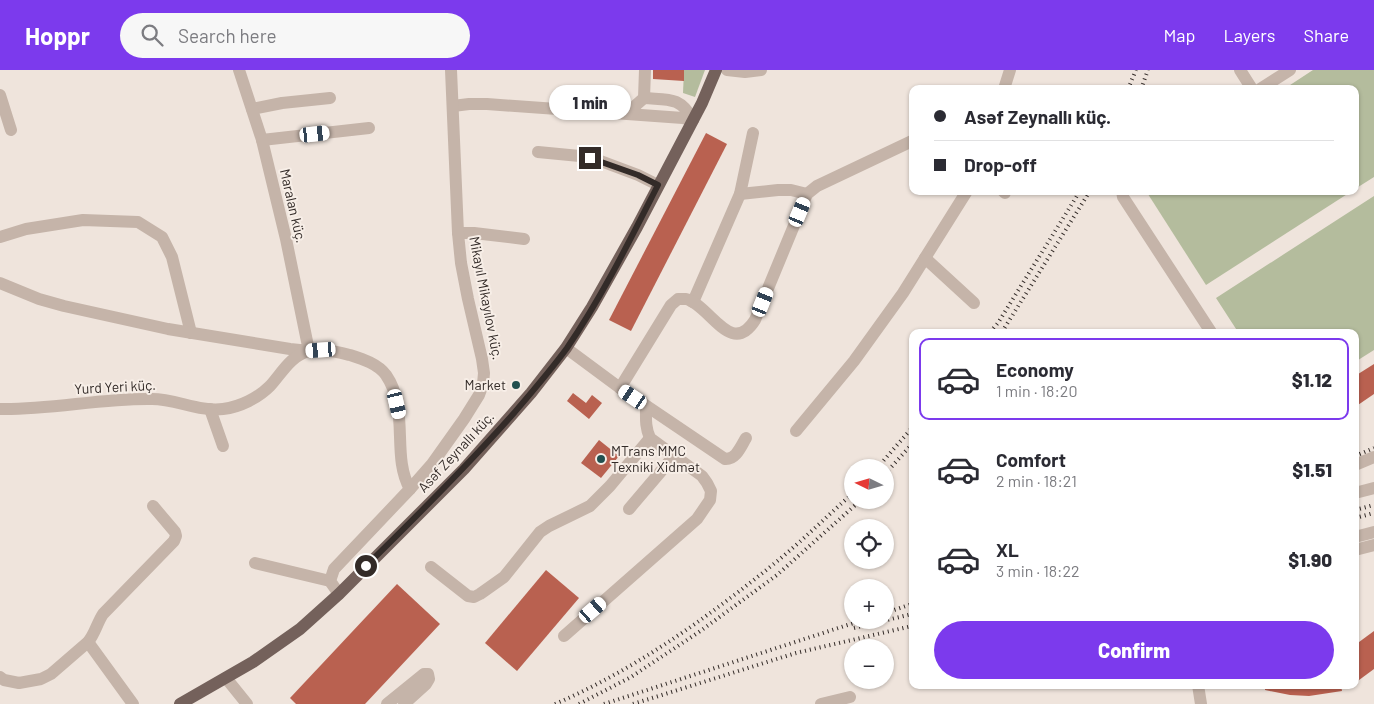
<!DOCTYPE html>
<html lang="en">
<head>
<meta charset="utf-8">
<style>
  :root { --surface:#fff; --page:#f7f7f7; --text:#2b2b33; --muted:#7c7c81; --line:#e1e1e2; --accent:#7c3aed }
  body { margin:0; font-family:Barlow,sans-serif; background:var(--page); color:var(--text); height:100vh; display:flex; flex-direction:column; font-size:19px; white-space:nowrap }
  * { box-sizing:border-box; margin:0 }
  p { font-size:16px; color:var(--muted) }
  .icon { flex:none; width:28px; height:28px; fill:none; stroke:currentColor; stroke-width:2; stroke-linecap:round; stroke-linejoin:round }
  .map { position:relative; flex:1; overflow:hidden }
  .details { position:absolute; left:909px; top:259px; width:450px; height:360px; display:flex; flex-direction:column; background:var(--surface); border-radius:10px; box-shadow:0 1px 4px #0004 }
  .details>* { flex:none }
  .guide { position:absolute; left:909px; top:15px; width:450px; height:110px; border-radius:10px; box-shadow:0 1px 4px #0004; display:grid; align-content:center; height:110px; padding:0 25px; background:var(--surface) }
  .needle { width:32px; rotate:275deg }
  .buttons { position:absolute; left:844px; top:389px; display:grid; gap:10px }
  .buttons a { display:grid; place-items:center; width:50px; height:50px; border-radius:50%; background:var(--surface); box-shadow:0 1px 4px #0004; font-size:25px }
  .end { position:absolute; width:22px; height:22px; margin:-11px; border:6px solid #332b28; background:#fff; box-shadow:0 0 0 2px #fff }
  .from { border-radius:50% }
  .bubble { position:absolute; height:35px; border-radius:18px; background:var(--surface); box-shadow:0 1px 4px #0004; font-size:16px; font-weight:800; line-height:35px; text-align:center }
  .car { position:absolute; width:15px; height:30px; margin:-15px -8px; border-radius:6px; box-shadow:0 0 4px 1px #0007; background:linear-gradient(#fff 24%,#345 0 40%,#fff 0 76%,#345 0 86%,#fff 0) }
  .guide b { display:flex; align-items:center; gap:18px; height:48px; font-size:19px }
  .guide b+b { border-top:1px solid var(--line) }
  .guide i { width:12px; height:12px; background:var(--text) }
  ul { padding:9px 0 0; list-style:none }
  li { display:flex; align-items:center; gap:15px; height:82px; margin:0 10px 8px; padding:0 15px; border:2px solid transparent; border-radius:10px }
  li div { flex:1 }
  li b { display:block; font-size:19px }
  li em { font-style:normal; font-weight:800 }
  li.active { border-color:var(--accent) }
  li>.icon { width:45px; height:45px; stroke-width:1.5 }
  .button { display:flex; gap:10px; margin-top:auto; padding:10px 25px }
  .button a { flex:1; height:58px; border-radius:30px; background:var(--accent); color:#fff; font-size:20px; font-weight:800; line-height:58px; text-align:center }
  header { display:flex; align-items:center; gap:30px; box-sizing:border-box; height:70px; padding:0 25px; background:var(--accent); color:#fff }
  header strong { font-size:24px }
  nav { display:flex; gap:28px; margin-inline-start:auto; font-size:18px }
  .search { width:350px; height:45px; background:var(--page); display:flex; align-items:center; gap:12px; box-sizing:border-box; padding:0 18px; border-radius:28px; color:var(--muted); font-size:19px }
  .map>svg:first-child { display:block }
</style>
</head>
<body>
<header>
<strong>Hoppr</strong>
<div class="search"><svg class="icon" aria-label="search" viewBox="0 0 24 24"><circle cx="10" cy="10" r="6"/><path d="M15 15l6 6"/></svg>Search here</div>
<nav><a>Map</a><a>Layers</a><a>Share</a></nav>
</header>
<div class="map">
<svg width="1374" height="634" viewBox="0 0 1374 634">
  <rect width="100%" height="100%" fill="#efe4dc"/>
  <!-- green -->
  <g fill="#b4bc9d">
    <path d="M684 0H705L695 27 683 23Z"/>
    <path d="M1313 0H1374V107L1355 119V19H1284Z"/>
    <path d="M1146 121H1352L1206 215Z"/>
    <path d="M1374 126V280L1355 292V262H1238L1216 228Z"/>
  </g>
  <!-- building -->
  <g fill="#b96150">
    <path d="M653 0H684V11L653 9Z"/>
    <path d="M706 63 727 74 631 261 609 250Z"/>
    <path d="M1374 294V324L1355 337V306Z"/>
    <path d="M573 323 586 333 592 325 602 333 589 349 567 331Z"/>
    <path d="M599 370 619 386 601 408 581 393Z"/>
    <path d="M546 500 579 528 517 601 485 573Z"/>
    <path d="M397 514 440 554 365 634H296L290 628Z"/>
    <path d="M1374 561V599L1355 613V575Z"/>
    <path d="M1265 615H1341L1342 621 1309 626 1290 625 1265 620Z"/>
  </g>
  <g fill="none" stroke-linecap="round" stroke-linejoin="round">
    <!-- minor -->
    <g stroke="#c5b4a9" stroke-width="12">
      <path d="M727 0 745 2 761 0"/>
      <path d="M1240 0 1252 19"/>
      <path d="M1004 19 1010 0"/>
      <path d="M1260 19 1290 0"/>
      <path d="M0 25 11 60"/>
      <path d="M644 28C668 30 680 26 693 50"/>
      <path d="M453 36 469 34H487L683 48 693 50"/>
      <path d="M252 39 282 33 330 28"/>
      <path d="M632 44 636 35 644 28 645 0"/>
      <path d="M262 70 369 58"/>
      <path d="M538 82 590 87 638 105 658 115"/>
      <path d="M1003 121 1005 123"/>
      <path d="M1122 121 1123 127 1211 262"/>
      <path d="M740 124 778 120H791L807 124"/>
      <path d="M458 163H474L524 169"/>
      <path d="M0 167 26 159 83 150 138 152 162 167 172 187 191 263"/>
      <path d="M925 188 974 233"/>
      <path d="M0 213 39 229 64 236 168 259 290 279 309 281 286 169 262 70 239 0"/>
      <path d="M693 232 740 124 753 63"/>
      <path d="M566 278 620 318 725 389C736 390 741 376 746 368"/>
      <path d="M620 318 671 235 678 229C678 229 685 229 686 229 710 235 731 288 755 250L807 124 817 116 912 71"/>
      <path d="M0 339C51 340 101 328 152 329 176 329 199 342 223 339 240 337 258 328 270 316 282 303 290 286 309 281 322 278 337 282 350 285 363 289 378 294 386 305 410 340 391 386 410 419"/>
      <path d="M210 339 223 376"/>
      <path d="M796 361 854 291 903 223 967 121"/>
      <path d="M1355 395 1374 387"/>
      <path d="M1355 423 1374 418"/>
      <path d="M629 439 674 386"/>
      <path d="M1355 467 1374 462"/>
      <path d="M1355 480 1374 475"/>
      <path d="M255 493 330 511"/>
      <path d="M431 497 468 526 474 527 480 524 504 507 540 462 549 456 590 436 610 416 650 368"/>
      <path d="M339 524 330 511 334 499 410 419 432 394 464 349 479 325 483 314 484 303 482 289 468 229 461 193 458 163 451 0"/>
      <path d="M564 566 697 449 710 430 711 421 707 413 702 406 650 368C645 357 646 348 646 336"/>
      <path d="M88 572 133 634"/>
      <path d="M0 607 4 610 19 613 41 609 51 604 88 572C95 564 97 553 103 544L174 471 176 466 175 462 153 436"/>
      <path d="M226 608 247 634"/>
      <path d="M1198 615 1201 634"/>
      <path d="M387 634 424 604H428L429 609 426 614 404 634"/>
      <path d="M821 634 850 627"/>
    </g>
    <!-- major -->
    <path stroke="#74615b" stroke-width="12" d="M180 634 253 592 300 559 339 524 464 399 531 323 566 278 592 237 637 157 702 33 716 0"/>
    <!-- rail -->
    <g stroke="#332b28" stroke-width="4" stroke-dasharray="1 4" stroke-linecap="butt">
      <path d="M1128 19 1136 0"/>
      <path d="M1141 19 1148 0"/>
      <path d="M990 262 998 253 1080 121"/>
      <path d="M1002 262 1090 121"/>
      <path d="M1355 386 1374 378"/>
      <path d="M877 398 912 358"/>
      <path d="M885 404 912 374"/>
      <path d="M1355 440 1374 435"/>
      <path d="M1355 448 1374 443"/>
      <path d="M885 543 912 534"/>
      <path d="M854 558 912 544"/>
      <path d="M555 634C634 600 704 550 770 497 799 474 825 448 852 424"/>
      <path d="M579 634 631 607 699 562 777 505 861 430"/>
      <path d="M604 634 863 550"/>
      <path d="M633 634 796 583 912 556"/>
    </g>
  </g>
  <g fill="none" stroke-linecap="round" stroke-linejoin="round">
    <!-- route -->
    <path stroke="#332b28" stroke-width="6" d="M366 496C417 446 467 396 514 343 532 322 551 300 567 278 602 227 630 170 658 115L638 105 590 88"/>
  </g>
  <!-- markers -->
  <g fill="#22504f" stroke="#f7eee7" stroke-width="2">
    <circle cx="516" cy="315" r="5"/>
    <circle cx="601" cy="389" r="5"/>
  </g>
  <g text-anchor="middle" stroke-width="4" stroke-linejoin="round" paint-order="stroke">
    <!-- street labels -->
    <g font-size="14" fill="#332b28" stroke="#f7eee7">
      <text transform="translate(293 136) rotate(77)" y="5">Maralan küç.</text>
      <text transform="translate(486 228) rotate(79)" y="5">Mikayıl Mikayılov küç.</text>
      <text transform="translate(115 317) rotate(-3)" y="5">Yurd Yeri küç.</text>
      <text transform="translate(456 382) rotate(-47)" y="5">Asəf Zeynallı küç.</text>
    </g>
    <!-- poi labels -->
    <g font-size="14" fill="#332b28" stroke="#f7eee7" text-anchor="end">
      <text x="506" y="320">Market</text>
      <text x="611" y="386" text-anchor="start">MTrans MMC<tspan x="611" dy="16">Texniki Xidmət</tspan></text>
    </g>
  </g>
</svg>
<div class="buttons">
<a><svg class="needle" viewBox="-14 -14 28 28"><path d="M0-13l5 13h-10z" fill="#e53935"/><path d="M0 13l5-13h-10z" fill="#7c7c81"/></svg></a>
<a><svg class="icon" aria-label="locate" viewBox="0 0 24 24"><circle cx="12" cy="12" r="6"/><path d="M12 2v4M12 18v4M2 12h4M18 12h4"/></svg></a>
<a>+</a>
<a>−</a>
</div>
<i class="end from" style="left:366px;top:496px"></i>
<i class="end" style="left:590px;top:88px"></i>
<div class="bubble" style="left:549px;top:15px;width:82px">1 min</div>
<i class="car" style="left:315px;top:64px;rotate:84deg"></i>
<i class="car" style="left:800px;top:142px;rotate:23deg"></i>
<i class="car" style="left:763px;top:232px;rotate:22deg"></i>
<i class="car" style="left:321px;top:280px;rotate:266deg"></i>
<i class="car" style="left:633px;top:327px;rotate:304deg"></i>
<i class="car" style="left:397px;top:334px;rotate:167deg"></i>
<i class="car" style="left:593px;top:540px;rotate:49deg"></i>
<div class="guide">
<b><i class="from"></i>Asəf Zeynallı küç.</b>
<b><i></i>Drop-off</b>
</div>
<section class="details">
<ul>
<li class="active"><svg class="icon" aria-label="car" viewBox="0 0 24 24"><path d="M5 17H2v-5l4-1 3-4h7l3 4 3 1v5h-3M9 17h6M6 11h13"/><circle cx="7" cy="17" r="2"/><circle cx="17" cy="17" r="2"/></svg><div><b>Economy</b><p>1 min · 18:20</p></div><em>$1.12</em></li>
<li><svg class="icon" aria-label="car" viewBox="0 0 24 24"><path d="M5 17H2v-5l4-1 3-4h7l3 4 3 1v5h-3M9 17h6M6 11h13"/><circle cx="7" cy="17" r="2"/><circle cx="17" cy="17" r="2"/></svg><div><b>Comfort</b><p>2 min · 18:21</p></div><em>$1.51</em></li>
<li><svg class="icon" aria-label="car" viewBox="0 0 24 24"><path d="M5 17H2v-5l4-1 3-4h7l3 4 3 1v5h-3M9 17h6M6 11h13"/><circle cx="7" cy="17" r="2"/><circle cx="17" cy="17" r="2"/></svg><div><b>XL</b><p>3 min · 18:22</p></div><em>$1.90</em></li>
</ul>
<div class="button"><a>Confirm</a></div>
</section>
</div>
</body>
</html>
